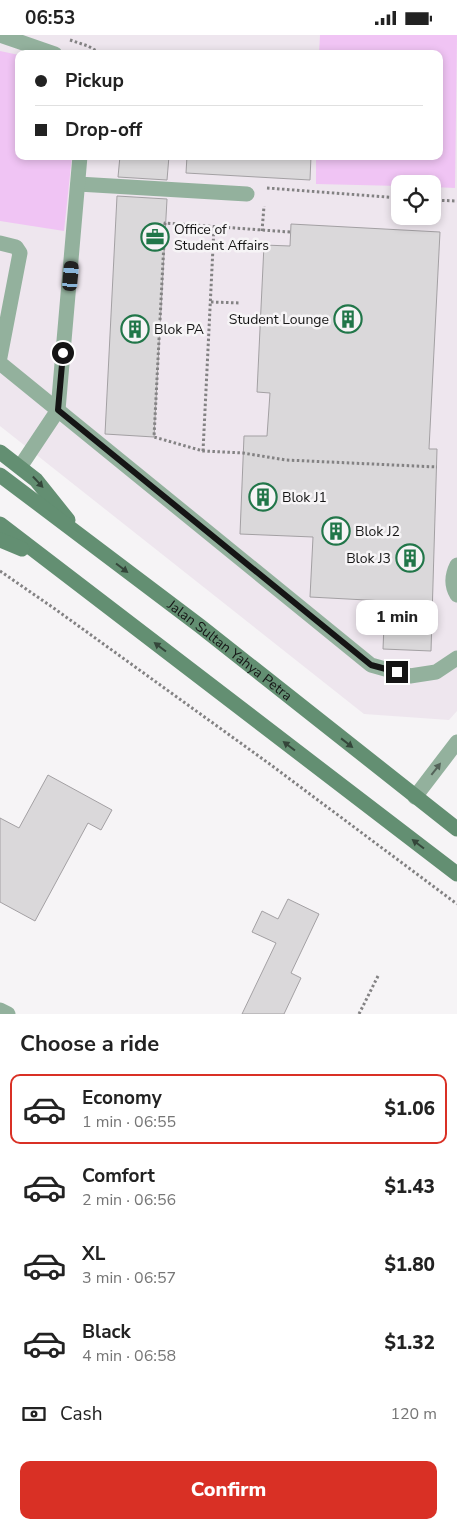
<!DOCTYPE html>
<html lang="en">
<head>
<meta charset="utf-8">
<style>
  :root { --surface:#fff; --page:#f2f2f2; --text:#222; --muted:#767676; --line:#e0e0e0; --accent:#d93025 }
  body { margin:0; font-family:"Nunito Sans",sans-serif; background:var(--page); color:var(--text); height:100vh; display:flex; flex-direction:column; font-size:19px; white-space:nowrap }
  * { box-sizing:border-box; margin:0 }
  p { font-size:16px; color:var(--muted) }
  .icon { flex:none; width:28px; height:28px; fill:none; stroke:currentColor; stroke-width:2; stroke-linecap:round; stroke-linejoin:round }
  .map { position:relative; height:979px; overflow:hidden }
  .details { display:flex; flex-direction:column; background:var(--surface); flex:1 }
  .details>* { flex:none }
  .top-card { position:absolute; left:15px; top:15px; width:428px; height:110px; border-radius:10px; box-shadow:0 2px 8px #0003; display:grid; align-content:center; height:110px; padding:0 20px; background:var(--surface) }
  .controls { position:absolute; left:391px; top:140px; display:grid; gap:10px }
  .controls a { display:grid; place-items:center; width:50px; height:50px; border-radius:10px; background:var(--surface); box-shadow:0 2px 8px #0003; font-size:25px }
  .end { position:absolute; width:22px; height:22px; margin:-11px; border:6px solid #151515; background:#fff; box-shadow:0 0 0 2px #fff }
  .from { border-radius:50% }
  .bubble { position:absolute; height:35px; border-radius:10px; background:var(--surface); box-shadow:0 2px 8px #0003; font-size:16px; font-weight:800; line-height:35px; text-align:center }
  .car { position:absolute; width:15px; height:30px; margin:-15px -8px; border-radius:6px; box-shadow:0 0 4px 1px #0007; background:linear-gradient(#222 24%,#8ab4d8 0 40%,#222 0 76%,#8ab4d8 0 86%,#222 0) }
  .top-card b { display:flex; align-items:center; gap:18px; height:48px; font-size:19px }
  .top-card b+b { border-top:1px solid var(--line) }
  .top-card i { width:12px; height:12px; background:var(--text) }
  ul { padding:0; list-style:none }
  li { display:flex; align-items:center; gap:15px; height:70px; margin:0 10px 8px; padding:0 10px; border:2px solid transparent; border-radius:10px }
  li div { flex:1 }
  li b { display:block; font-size:19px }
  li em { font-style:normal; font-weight:800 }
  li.current { border-color:var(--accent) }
  li>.icon { width:45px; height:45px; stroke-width:1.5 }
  h2 { padding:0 20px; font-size:22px; line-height:60px }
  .pay { display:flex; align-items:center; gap:12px; height:55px; padding:0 20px; font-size:19px }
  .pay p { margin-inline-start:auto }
  .action { display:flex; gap:10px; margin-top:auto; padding:10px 20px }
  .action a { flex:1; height:58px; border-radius:10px; background:var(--accent); color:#fff; font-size:20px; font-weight:800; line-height:58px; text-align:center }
  .status { display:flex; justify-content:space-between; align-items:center; height:35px; padding:0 25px; background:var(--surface); direction:ltr }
  .status svg { height:14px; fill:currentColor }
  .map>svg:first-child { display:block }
</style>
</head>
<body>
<div class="status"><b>06:53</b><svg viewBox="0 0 49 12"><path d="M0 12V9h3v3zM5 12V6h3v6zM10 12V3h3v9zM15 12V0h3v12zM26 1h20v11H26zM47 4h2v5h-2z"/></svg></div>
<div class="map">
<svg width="457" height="979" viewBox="0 0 457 979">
  <rect width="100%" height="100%" fill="#f6f4f6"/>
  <!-- built -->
  <path fill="#eee6ee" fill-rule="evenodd" d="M0 0H457V676L449 685 364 679 0 391ZM19 19H439V121H19ZM400 149H432V181H400Z"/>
  <!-- green -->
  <g fill="#f0c4f4">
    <path d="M320 0H457L455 153 433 152 432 149H400V151L316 149V121H439V19H319Z"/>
    <path d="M0 16 19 20V121H72L64 196 0 186Z"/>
  </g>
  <!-- building -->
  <g fill="#dad8da" stroke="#a3a0a3">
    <path d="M120 121H169L167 145 118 142Z"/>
    <path d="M187 121H311L310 145 186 138Z"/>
    <path d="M117 161 167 164 154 402 105 399Z"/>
    <path d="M291 189 440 197 429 414H437L431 616 383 614 385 566 310 562 313 502 240 499 244 401H267L270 358 257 357 264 210 290 211Z"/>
    <path d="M48 740 112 775 101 795 88 788 35 886 0 867V783L19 793Z"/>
    <path d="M288 864 319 879 291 938 301 943 284 979H242L276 908 252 897 262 876 278 884Z"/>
  </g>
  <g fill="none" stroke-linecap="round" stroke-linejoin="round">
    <!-- path -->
    <g stroke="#838283" stroke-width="3" stroke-dasharray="2.5 2.5" stroke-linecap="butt">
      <path d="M70 5 88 11 102 19"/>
      <path d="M267 153 400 163"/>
      <path d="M432 165 457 166"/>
      <path d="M262 196 264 171"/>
      <path d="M290 197 165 188 154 402 203 416 243 418 286 425 437 432"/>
      <path d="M211 267 240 268"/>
      <path d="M203 416 214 192"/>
      <path d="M0 536 55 574 271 730 457 869"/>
      <path d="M359 979 379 939"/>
    </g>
    <!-- service -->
    <g stroke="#93b19d" stroke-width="15">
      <path d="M0 0 55 19"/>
      <path d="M78 149 247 159"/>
      <path d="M0 208 16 212 20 218 0 322"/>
      <path d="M0 328 371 630 410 641 436 637 457 623"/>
      <path d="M20 432 58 375 80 121"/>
      <path d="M457 530C452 540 451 550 457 560"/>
      <path d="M415 762 457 707"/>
      <path d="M0 975 8 979"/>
    </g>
    <!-- secondary -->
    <g stroke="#638f72" stroke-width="15">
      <path d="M0 417 36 445 68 485"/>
      <path id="s1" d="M0 440 200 591 457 794"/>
      <path d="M0 489 457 839"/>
      <path d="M0 505 22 514"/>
    </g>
  </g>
  <!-- one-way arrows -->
  <defs><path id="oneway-solid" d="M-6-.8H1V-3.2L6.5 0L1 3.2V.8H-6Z" transform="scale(1.25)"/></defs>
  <g fill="#34463a">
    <use href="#oneway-solid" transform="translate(38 447) rotate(47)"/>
    <use href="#oneway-solid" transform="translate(122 533) rotate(37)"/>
    <use href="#oneway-solid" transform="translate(160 612) rotate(-143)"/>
    <use href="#oneway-solid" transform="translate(347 708) rotate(38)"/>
    <use href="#oneway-solid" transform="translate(289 711) rotate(-143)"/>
    <use href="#oneway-solid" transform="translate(418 809) rotate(-143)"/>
  </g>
  <use fill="#546359" href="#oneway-solid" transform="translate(436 734) rotate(-52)"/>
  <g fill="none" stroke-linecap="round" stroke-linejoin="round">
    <!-- route -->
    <path stroke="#151515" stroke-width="6" d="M63 318 58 375 371 630 397 637"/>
  </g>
  <!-- icons -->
  <defs>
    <g id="office-ring" transform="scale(1.4375)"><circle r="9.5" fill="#f6f4f6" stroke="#217649" stroke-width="1.5"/><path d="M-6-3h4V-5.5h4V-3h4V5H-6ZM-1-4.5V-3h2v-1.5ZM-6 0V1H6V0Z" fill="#217649"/></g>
    <g id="building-ring" transform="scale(1.4375)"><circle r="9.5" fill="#f6f4f6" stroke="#217649" stroke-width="1.5"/><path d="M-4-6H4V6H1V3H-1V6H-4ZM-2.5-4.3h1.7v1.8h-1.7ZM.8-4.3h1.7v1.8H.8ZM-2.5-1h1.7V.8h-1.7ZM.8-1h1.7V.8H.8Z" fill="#217649"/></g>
  </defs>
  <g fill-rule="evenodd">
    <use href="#office-ring" x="155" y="202"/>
    <use href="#building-ring" x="348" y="284"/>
    <use href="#building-ring" x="135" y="294"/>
    <use href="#building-ring" x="263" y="462"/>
    <use href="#building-ring" x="336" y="496"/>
    <use href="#building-ring" x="410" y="523"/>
  </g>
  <g text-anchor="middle" stroke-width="5" stroke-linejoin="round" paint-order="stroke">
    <!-- poi labels -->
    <g font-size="14" fill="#151515" stroke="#f6f4f6" text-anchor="start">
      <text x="174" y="199">Office of<tspan x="174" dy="16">Student Affairs</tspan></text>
      <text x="329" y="289" text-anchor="end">Student Lounge</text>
      <text x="154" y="299">Blok PA</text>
      <text x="282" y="467">Blok J1</text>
      <text x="355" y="501">Blok J2</text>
      <text x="391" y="528" text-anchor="end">Blok J3</text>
    </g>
    <!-- street labels -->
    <g font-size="14" fill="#151515" stroke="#f6f4f6">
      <text dy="5" stroke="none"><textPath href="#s1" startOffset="289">Jalan Sultan Yahya Petra</textPath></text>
    </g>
  </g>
</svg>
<div class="controls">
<a><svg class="icon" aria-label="locate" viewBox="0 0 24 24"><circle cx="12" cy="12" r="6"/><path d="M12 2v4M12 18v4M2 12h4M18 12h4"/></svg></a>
</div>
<i class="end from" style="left:63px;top:318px"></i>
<i class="end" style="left:397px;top:637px"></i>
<div class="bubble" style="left:356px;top:565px;width:82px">1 min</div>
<i class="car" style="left:71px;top:241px;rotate:5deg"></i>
<div class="top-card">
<b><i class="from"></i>Pickup</b>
<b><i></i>Drop-off</b>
</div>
</div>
<section class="details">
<h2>Choose a ride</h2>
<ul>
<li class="current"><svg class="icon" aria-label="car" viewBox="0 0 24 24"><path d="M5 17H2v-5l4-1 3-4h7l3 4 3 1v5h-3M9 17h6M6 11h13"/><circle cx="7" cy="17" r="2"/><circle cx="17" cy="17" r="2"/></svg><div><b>Economy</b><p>1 min · 06:55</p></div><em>$1.06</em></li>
<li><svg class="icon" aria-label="car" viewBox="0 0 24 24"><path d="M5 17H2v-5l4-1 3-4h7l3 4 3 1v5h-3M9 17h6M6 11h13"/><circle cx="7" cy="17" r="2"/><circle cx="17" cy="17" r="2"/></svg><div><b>Comfort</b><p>2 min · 06:56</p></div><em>$1.43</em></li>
<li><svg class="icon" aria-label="car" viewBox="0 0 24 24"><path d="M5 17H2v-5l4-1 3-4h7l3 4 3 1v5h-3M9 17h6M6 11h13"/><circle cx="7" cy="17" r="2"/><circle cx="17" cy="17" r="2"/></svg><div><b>XL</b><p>3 min · 06:57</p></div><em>$1.80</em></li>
<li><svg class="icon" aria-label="car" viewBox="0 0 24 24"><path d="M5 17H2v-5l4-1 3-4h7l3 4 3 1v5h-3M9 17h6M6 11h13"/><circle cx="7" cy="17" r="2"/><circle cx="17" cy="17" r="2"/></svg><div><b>Black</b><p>4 min · 06:58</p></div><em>$1.32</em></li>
</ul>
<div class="pay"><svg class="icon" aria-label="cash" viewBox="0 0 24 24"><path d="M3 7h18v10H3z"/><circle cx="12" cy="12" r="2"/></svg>Cash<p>120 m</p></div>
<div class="action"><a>Confirm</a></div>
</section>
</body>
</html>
